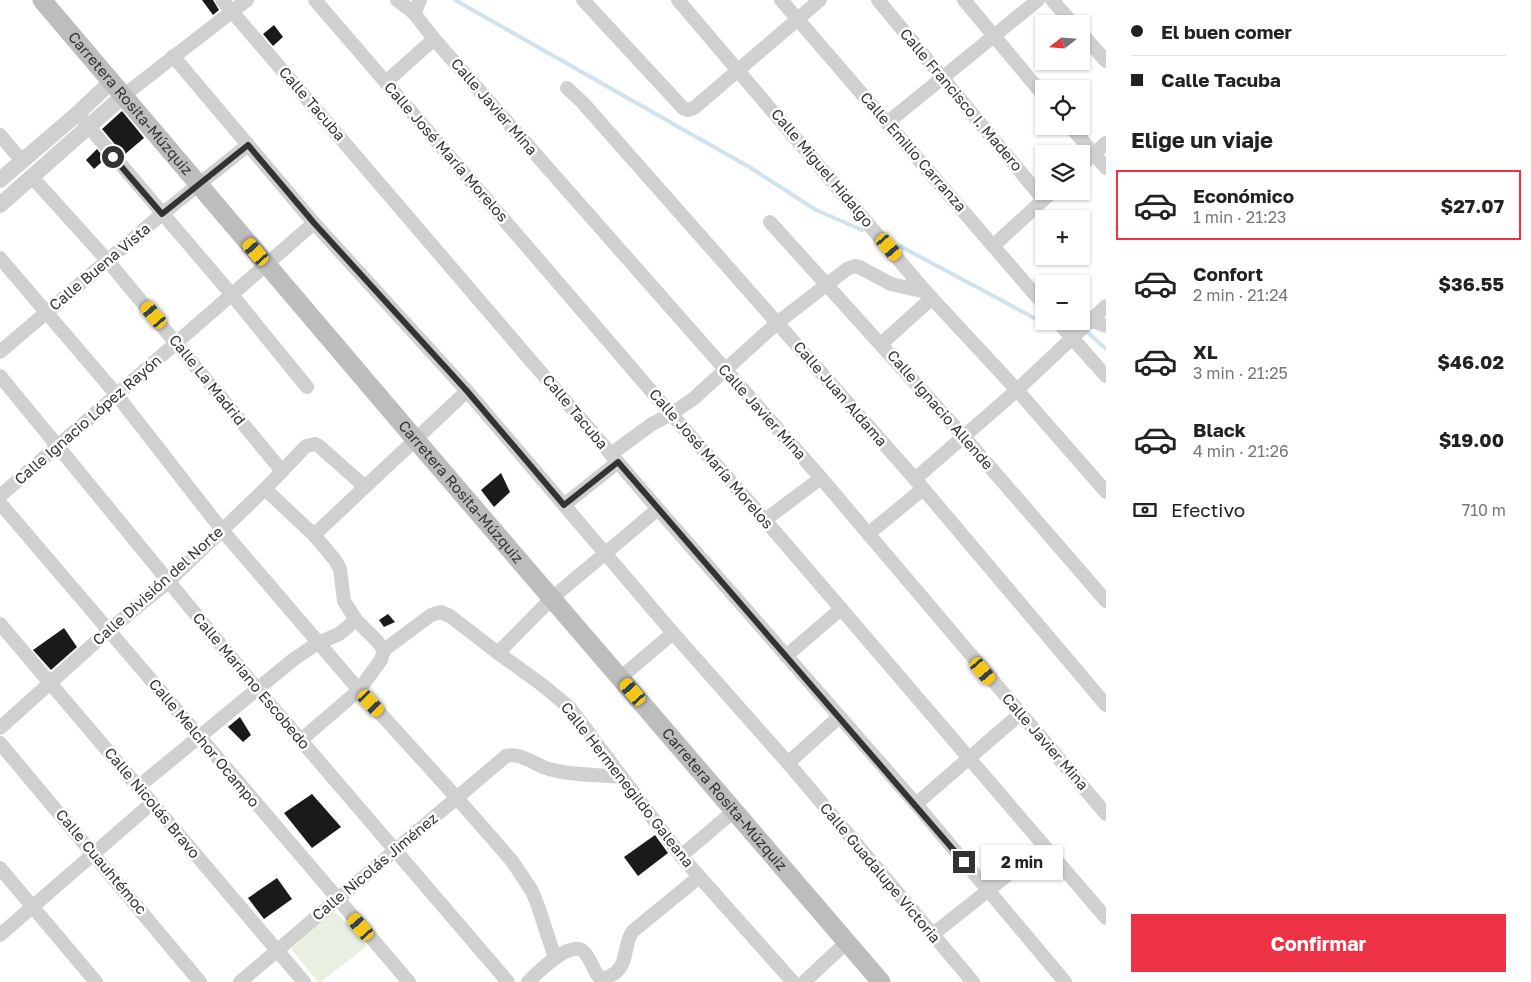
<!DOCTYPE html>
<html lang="es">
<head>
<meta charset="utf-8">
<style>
  :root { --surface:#fff; --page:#f6f6f6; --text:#222; --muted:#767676; --line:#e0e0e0; --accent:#ed3245 }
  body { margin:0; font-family:"Golos Text",sans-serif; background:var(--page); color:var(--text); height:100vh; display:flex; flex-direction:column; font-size:19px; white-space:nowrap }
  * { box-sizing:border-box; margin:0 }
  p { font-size:16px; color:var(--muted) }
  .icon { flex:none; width:28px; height:28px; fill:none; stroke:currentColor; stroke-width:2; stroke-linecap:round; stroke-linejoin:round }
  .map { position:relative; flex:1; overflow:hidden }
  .drawer { display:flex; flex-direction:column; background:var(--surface); width:425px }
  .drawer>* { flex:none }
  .banner { display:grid; align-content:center; height:110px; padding:0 25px; background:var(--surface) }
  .needle { width:32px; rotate:253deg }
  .fabs { position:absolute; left:1035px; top:15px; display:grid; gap:10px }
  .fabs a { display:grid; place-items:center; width:55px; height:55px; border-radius:0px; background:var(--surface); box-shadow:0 1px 4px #0004; font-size:25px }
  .end { position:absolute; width:22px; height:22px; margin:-11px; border:6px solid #333; background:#fff; box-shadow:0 0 0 2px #fff }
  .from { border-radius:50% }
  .bubble { position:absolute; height:35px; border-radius:0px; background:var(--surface); box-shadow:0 1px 4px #0004; font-size:16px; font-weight:700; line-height:35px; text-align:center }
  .car { position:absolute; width:15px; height:30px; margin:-15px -8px; border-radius:6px; box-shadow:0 0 4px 1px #0007; background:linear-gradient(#f5c518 24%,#345 0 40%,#f5c518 0 76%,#345 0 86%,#f5c518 0) }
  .banner b { display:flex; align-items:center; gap:18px; height:48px; font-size:19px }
  .banner b+b { border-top:1px solid var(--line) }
  .banner i { width:12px; height:12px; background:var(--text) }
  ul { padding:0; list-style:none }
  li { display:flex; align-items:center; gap:15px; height:70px; margin:0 10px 8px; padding:0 15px; border:2px solid transparent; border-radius:0px }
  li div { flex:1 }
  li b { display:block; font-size:19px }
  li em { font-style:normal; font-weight:700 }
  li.on { border-color:var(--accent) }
  li>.icon { width:45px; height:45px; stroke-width:1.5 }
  h2 { padding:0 25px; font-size:22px; line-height:60px }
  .pay { display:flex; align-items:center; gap:12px; height:55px; padding:0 25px; font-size:19px }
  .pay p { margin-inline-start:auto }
  .primary-button { display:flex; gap:10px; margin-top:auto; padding:10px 25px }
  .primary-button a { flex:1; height:58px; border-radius:0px; background:var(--accent); color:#fff; font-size:20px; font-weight:700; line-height:58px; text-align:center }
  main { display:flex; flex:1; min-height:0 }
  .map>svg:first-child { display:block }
</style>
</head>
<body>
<main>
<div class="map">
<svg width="1106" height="982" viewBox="0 0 1106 982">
  <rect width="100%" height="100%" fill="#fff"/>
  <!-- green -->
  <path fill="#e9f0e1" d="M334 911 367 946 321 982H318L291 949Z"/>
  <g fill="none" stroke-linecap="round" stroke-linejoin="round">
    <!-- stream -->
    <g stroke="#cee3ef" stroke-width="4">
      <path d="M455 0 751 168 816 210 862 230"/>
      <path d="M900 246 1036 319"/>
      <path d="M1087 332 1106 349"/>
    </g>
  </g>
  <!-- building -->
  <g fill="#1a1a1a">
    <path d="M202 0H213L219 10 213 15Z"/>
    <path d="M274 25 283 37 273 46 263 34Z"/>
    <path d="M122 111 144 138 124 155 102 129Z"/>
    <path d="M97 149 105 159 94 169 86 160Z"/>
    <path d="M501 473 510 492 494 507 481 490Z"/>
    <path d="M388 614 395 622 384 627 379 620Z"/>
    <path d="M64 628 77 647 51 670 33 650Z"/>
    <path d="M240 717 251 735 243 742 228 727Z"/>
    <path d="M312 794 341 827 312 848 284 813Z"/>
    <path d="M655 835 668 853 638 876 624 857Z"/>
    <path d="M277 878 292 899 264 919 248 898Z"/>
  </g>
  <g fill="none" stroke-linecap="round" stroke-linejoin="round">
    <!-- minor -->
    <g stroke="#d0d0d0" stroke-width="14">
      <path d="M222 0 658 509 916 804 1065 982"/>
      <path d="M315 0 671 414 765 520 1106 918"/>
      <path d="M397 0 414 13 434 39 821 478 1106 814"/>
      <path d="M583 0 683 108 687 110 694 108 820 0"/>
      <path d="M678 0 926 292 1017 390 1106 492"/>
      <path d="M781 0 1044 305"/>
      <path d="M878 0 1043 199"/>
      <path d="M964 0 1044 96"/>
      <path d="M1052 0 1073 24"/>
      <path d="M414 13 420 0"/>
      <path d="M1081 33 1106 61"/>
      <path d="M173 56 314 223 467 391 673 633 788 763 973 982"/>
      <path d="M386 82 434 39"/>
      <path d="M567 88 583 103 915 479 1106 705"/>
      <path d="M123 96 247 0"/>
      <path d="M83 120 232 295 307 387"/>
      <path d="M887 123 1038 0"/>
      <path d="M1070 126 1106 168"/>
      <path d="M0 135 22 161"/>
      <path d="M1081 166 1106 143"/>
      <path d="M32 177 107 260 282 471"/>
      <path d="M770 222 964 437 1106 601"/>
      <path d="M993 246 1053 191"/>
      <path d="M0 258 116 394 222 530 359 690 457 798 512 861 532 891 538 906 555 958"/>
      <path d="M1090 320 1106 326"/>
      <path d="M1057 321 1106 376"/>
      <path d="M881 344 932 298"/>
      <path d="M0 352 162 214 248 145"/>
      <path d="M0 376 257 689 508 982"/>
      <path d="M611 454 652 424 671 414 693 399 777 323 847 269 855 266 859 267 891 284 926 292"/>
      <path d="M915 479 1017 390 1106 306"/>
      <path d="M265 489 314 535 335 560 340 569 344 601 356 620"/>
      <path d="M0 496 314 223"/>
      <path d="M0 503 409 982"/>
      <path d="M564 505 618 462"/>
      <path d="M765 520 821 478"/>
      <path d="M868 534 923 489"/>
      <path d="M314 535 467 391"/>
      <path d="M0 624 304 982"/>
      <path d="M498 653 552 598 658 509"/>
      <path d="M786 656 841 609"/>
      <path d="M620 678 673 633"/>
      <path d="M0 728 109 630 168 582 265 489 306 446 315 444 319 446 364 486"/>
      <path d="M301 740 359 690 381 660 384 650 431 615 441 612 450 616 498 653 541 684 570 708 681 856 793 982"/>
      <path d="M0 743 200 982"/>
      <path d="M788 763 839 717"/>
      <path d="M138 787 294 659 318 643 339 634 356 620 377 641 384 650"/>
      <path d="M916 804 1020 714"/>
      <path d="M681 856 735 810"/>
      <path d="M0 868 96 982"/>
      <path d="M0 935 152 803"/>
      <path d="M932 935 1044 846"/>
      <path d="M240 982 506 756C518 752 533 763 543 767 567 776 596 774 622 777"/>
      <path d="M528 982C537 973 570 940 583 951 591 958 593 971 600 978 606 979 610 976 615 973 629 962 623 944 633 931L699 877"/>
      <path d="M804 982 847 942"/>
    </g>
    <!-- tertiary -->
    <g stroke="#d0d0d0" stroke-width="16">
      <path d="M0 180 77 114 112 81"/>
      <path d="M0 205 123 96"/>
    </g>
    <!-- secondary -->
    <path stroke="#bdbdbd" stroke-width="19" id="s1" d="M42 0 415 439 881 982"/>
  </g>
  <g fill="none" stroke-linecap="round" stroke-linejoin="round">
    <!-- route -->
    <path stroke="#333" stroke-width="6" d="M113 157 162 214 248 145 314 223 467 391 564 505 618 462 964 862"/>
  </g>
  <g text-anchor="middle" stroke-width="5" stroke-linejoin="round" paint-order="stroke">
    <!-- street labels -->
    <g font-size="15" fill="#333" stroke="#fff">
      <text transform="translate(961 100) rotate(50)" y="5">Calle Francisco I. Madero</text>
      <text dy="5" stroke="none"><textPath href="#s1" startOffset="136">Carretera Rosita-Múzquiz</textPath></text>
      <text transform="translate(312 104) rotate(49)" y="5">Calle Tacuba</text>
      <text transform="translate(494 107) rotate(49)" y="5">Calle Javier Mina</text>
      <text transform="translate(446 152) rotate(49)" y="5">Calle José María Morelos</text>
      <text transform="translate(913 152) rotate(49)" y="5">Calle Emilio Carranza</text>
      <text transform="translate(822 168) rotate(50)" y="5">Calle Miguel Hidalgo</text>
      <text transform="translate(100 267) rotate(-40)" y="5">Calle Buena Vista</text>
      <text transform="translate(207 380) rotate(51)" y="5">Calle La Madrid</text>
      <text transform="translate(840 394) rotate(49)" y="5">Calle Juan Aldama</text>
      <text transform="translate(940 410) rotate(49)" y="5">Calle Ignacio Allende</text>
      <text transform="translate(575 412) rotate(50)" y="5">Calle Tacuba</text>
      <text transform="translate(762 412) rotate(48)" y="5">Calle Javier Mina</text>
      <text transform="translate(88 420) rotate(-41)" y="5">Calle Ignacio López Rayón</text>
      <text transform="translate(711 459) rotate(49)" y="5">Calle José María Morelos</text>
      <text dy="5" stroke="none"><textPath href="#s1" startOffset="646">Carretera Rosita-Múzquiz</textPath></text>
      <text transform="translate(158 586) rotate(-42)" y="5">Calle División del Norte</text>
      <text transform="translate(251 681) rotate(50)" y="5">Calle Mariano Escobedo</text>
      <text transform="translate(1045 742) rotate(49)" y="5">Calle Javier Mina</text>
      <text transform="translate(204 743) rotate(50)" y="5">Calle Melchor Ocampo</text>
      <text transform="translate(627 785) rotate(52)" y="5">Calle Hermenegildo Galeana</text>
      <text dy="5" stroke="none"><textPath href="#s1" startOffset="1051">Carretera Rosita-Múzquiz</textPath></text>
      <text transform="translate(152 803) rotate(50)" y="5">Calle Nicolás Bravo</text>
      <text transform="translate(101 862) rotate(50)" y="5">Calle Cuauhtémoc</text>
      <text transform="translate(375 867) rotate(-40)" y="5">Calle Nicolás Jiménez</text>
      <text transform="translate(880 873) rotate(50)" y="5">Calle Guadalupe Victoria</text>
    </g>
  </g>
</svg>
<div class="fabs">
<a><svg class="needle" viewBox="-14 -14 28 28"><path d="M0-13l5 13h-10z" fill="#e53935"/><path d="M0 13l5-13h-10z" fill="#767676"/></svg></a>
<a><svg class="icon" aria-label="locate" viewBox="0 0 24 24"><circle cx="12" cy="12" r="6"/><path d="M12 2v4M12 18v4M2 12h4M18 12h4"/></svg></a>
<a><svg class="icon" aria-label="layers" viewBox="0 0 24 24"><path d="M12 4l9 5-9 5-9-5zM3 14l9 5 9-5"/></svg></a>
<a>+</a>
<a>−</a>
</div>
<i class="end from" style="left:113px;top:157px"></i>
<i class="end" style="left:964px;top:862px"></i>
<div class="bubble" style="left:981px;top:845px;width:82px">2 min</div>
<i class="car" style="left:889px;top:247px;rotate:140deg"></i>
<i class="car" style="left:256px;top:252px;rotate:319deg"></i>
<i class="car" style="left:154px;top:315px;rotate:320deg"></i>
<i class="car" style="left:983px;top:671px;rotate:140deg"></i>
<i class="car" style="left:633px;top:692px;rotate:319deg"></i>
<i class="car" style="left:371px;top:703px;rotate:137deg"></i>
<i class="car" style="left:361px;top:927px;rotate:319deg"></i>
</div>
<section class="drawer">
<div class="banner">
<b><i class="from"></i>El buen comer</b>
<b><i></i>Calle Tacuba</b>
</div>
<h2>Elige un viaje</h2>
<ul>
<li class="on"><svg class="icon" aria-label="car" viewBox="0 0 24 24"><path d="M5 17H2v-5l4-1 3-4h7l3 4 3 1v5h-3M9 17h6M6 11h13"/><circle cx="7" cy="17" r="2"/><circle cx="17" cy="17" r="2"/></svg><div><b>Económico</b><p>1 min · 21:23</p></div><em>$27.07</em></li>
<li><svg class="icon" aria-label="car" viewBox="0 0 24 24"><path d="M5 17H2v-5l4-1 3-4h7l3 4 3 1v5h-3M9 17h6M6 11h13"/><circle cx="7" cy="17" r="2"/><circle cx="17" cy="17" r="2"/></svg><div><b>Confort</b><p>2 min · 21:24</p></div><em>$36.55</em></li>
<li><svg class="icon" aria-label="car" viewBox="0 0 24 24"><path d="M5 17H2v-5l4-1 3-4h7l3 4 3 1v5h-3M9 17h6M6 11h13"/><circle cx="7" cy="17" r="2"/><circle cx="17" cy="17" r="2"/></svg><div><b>XL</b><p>3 min · 21:25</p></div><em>$46.02</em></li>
<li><svg class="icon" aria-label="car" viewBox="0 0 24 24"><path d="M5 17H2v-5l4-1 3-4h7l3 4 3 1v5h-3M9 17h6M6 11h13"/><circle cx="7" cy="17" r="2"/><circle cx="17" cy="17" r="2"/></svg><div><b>Black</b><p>4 min · 21:26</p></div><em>$19.00</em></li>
</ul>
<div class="pay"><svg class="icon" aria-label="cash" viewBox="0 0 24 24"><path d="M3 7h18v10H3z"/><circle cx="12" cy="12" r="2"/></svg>Efectivo<p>710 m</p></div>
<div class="primary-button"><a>Confirmar</a></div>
</section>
</main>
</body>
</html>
